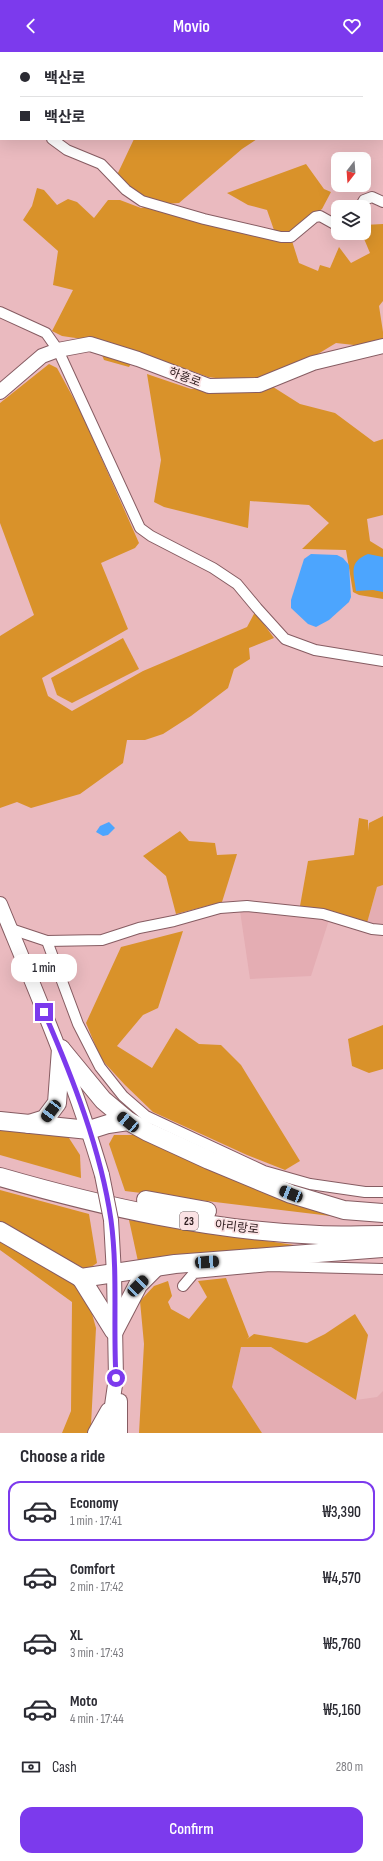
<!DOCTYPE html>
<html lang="en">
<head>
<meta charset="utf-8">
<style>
  :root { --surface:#fff; --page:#f7f7f7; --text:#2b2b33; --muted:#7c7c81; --line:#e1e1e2; --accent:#7c3aed }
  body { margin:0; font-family:"Sofia Sans Condensed","Noto Sans KR",sans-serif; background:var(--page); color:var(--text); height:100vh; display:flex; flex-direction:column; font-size:15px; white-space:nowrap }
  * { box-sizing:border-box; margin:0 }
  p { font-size:13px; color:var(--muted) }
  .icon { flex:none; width:22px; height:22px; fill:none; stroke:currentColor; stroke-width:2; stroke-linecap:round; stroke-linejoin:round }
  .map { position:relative; height:1381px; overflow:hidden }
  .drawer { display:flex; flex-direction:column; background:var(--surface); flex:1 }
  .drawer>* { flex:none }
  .banner { position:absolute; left:0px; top:0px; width:383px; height:88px; box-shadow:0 4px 16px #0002; display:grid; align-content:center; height:88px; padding:0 20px; background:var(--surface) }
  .needle { width:26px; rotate:197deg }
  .fabs { position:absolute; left:331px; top:100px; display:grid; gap:8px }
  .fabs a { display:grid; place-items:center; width:40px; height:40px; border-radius:8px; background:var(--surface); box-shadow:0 4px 16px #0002; font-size:20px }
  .end { position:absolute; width:18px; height:18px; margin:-9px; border:5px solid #7c3aed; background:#fff; box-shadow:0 0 0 2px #fff }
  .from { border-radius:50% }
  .bubble { position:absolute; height:28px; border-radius:12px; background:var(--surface); box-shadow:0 4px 16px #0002; font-size:13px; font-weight:600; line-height:28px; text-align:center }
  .car { position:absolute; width:12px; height:24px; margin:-12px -6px; border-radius:5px; box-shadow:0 0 3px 1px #0007; background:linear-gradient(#222 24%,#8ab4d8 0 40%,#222 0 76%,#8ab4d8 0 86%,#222 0) }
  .banner b { display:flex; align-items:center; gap:14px; height:38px; font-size:15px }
  .banner b+b { border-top:1px solid var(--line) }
  .banner i { width:10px; height:10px; background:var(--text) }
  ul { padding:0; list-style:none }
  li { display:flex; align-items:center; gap:12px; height:60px; margin:0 8px 6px; padding:0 12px; border:2px solid transparent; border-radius:12px }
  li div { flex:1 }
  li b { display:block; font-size:15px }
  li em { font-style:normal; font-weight:600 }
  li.current { border-color:var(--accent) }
  li>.icon { width:36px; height:36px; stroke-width:1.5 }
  h2 { padding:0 20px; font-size:18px; line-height:48px }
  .pay { display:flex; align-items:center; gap:10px; height:44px; padding:0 20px; font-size:15px }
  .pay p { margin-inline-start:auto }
  .button { display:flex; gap:8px; margin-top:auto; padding:8px 20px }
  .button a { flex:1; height:46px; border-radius:12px; background:var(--accent); color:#fff; font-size:16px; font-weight:600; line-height:46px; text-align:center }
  header { display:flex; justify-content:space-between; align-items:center; height:52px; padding:0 20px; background:var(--accent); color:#fff; font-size:18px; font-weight:600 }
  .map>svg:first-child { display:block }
</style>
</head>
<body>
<header><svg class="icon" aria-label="back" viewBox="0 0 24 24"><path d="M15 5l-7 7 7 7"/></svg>Movio<svg class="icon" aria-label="heart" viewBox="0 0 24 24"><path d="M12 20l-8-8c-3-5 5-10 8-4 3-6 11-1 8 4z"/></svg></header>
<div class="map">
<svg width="383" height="1381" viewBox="0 0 383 1381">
  <rect width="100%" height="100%" fill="#eababf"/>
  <!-- built -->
  <g fill="#e4adb3">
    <path d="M383 833V879L367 871 377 835Z"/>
    <path d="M240 859 329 868 311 924 250 927Z"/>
    <path d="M241 1295H271L356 1348 377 1345 383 1339V1381H262L232 1335Z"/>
  </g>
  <!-- green -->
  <g fill="#d9922a">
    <path d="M117 0H258L259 1H112Z"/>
    <path d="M134 87H257L242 97 179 151 164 152 142 145 117 123Z"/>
    <path d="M306 112 324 137 331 140 322 157 287 181H275L267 158 248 153 227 141Z"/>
    <path d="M37 136 44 138 57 153 68 147 77 150 94 166 108 148H120L141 156 145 155 246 182 278 189H292L299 211 318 219 320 213 330 216 339 195 351 211 370 201 362 182 351 183 352 181H364V173L383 172V249L379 254 383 280V291L363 294 336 291 308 308 264 328 247 330 208 325 138 300 129 315 104 308 96 289 62 284 52 279 73 238 53 233 58 199 23 168 32 154Z"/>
    <path d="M49 312 57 316 81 360 139 491 135 496 101 511 128 577 42 626 48 644 72 659 143 619 247 575 255 560 274 586 249 596 250 607 234 617 228 636 191 664 163 682 145 688H127L123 711 80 742 31 756 17 750 0 756V584L34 563 0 471V351Z"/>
    <path d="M147 322 191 337 254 338 270 333 300 352 335 361 374 390 383 387V463L367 467 370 489 383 497V547L359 543 353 540 346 498 302 497 329 471 309 453 250 449 248 476 164 455 154 450 161 408Z"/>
    <path d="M123 586 139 617 72 651 57 643 51 626Z"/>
    <path d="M383 764V833L377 835 367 871 300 854 308 809 354 803 359 766 368 768V779L369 771Z"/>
    <path d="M180 779 189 789 215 791 217 803 237 802 222 850 176 862 166 824 143 804Z"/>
    <path d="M183 879 158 956 143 963 117 994 152 1016 176 976 199 992 221 993 241 1013 300 1109 285 1118 247 1103 153 1060 125 1033 101 1007 86 971 121 895Z"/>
    <path d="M383 973V1017L369 1021 352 1014 348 987Z"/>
    <path d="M0 1075 67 1083 80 1103 81 1126 0 1103Z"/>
    <path d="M114 1083H138L339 1165 125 1139 109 1092Z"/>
    <path d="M0 1138 89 1162 97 1211 87 1218 0 1171Z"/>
    <path d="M129 1168 314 1196 139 1214Z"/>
    <path d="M0 1188 74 1229 91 1258 96 1276 91 1373 89 1381H62L71 1359 72 1250 0 1198Z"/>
    <path d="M226 1226 249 1285 247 1287 254 1282 307 1291 325 1282 355 1262 368 1283 356 1348 271 1295H241L232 1335 262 1381H139L144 1292 140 1249 154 1234 168 1229 172 1244 168 1250 171 1257 189 1267 207 1245 198 1229Z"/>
  </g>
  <!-- water -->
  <g fill="#4ca5fe">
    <path d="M311 502 337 503 343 506 349 513 351 545 349 550 329 568 316 575 308 572 291 556V548L304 507Z"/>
    <path d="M368 502 383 505V540L373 538 356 539C354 521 348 510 368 502Z"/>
    <path d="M109 770 115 776 108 783 103 784 96 780 100 774Z"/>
  </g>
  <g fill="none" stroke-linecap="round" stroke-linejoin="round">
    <!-- street casing -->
    <g stroke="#865c62" stroke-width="12">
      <g id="street">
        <path d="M52 87 67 98 101 112 126 138 142 149 204 167 281 185H291L315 165 320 164 338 174"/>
        <path d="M360 155 364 148 372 145 383 150"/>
        <path d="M0 260 46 281 58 298 140 476 151 484 213 516 237 532 257 556 285 587 315 598 383 609"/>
        <path d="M11 877 47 889 102 888 139 876 174 869 220 856 247 854 323 862 372 877 383 878"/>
        <path d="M47 889 78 972 100 1015 123 1044 146 1064 264 1119 310 1132 365 1140H383"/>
        <path d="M183 1234 194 1221 270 1214 383 1217"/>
      </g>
    </g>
    <!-- secondary casing -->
    <g stroke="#865c62" stroke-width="16">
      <g id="secondary">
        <path d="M18 1V0"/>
        <path d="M0 76 1 72"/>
        <path d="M0 340 42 304 58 298 90 292 138 307 209 334 259 333 313 311 383 294"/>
        <path d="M0 852C37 942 75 1030 102 1123"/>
        <path d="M95 1381 108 1358"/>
        <path d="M108 1381 116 1326 114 1222 111 1168"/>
        <path d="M120 1381V1349"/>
      </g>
    </g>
    <!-- highway casing -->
    <g stroke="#865c62" stroke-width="20">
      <g id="highway">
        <path d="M61 997 103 1048 128 1069"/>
        <path d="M0 1069 89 1078 108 1072 128 1069 148 1080 209 1108 291 1142 344 1158 383 1161"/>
        <path d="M29 1072 45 1067 57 1051 61 997"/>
        <path d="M0 1125C104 1155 211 1179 319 1183 340 1184 362 1183 383 1183"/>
        <path d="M146 1148 207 1159"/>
        <path d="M0 1179 81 1226 175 1212 383 1196"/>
        <path d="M81 1226 114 1279 138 1233 156 1215"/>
      </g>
    </g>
    <!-- street -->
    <use href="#street" stroke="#fff" stroke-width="10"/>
    <!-- secondary -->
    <use href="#secondary" stroke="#fff" stroke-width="14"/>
    <!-- highway -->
    <use href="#highway" stroke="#fff" stroke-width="18"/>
    <!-- secondary-bridge casing -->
    <g stroke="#865c62" stroke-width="16" stroke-linecap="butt">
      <path id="secondary-bridge" d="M102 1123 111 1168"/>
    </g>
    <!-- secondary-bridge -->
    <use href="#secondary-bridge" stroke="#fff" stroke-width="14"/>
  </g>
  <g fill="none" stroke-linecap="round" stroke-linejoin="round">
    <!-- route -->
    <path stroke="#7c3aed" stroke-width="5" d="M44 960C72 1024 101 1098 111 1168 118 1220 113 1274 116 1326"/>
  </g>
  <g text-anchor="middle" stroke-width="3.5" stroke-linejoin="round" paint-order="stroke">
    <!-- shield labels -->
    <rect fill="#fbe2e4" stroke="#6a5658" stroke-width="1" x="180" y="1160" width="18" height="18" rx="3"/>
    <g font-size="11" font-weight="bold" fill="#2c1a1c">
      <text x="189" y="1173">23</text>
    </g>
    <!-- street labels -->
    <g font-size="12" fill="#2c1a1c" stroke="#fbe2e4">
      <text transform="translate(185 325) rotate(21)" y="4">하흥로</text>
      <text transform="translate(237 1175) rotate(7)" y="4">아리랑로</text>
    </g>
  </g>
</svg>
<div class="fabs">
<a><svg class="needle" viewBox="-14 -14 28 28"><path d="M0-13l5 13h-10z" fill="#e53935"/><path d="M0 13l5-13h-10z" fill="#7c7c81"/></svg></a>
<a><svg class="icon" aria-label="layers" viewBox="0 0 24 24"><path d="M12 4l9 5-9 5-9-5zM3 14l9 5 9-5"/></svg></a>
</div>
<i class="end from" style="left:116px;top:1326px"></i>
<i class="end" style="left:44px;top:960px"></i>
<div class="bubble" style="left:11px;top:902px;width:66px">1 min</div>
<i class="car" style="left:51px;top:1059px;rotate:217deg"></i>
<i class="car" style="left:128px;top:1070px;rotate:310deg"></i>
<i class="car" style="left:291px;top:1142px;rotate:292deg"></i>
<i class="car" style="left:207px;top:1210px;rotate:86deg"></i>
<i class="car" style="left:138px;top:1234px;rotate:45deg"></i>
<div class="banner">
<b><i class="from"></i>백산로</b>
<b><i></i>백산로</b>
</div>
</div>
<section class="drawer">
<h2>Choose a ride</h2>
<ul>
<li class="current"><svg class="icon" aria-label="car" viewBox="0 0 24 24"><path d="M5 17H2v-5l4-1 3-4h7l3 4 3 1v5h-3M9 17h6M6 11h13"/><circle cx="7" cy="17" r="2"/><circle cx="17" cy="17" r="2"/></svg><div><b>Economy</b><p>1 min · 17:41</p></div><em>₩3,390</em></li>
<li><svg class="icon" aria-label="car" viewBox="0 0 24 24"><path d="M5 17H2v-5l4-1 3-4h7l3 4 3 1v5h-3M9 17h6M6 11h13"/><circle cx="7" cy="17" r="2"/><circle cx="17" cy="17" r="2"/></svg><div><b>Comfort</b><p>2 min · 17:42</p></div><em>₩4,570</em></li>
<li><svg class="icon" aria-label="car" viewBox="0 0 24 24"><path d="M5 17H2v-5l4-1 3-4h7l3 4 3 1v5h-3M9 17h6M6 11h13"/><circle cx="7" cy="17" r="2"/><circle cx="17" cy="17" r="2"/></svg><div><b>XL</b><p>3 min · 17:43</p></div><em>₩5,760</em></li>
<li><svg class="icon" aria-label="car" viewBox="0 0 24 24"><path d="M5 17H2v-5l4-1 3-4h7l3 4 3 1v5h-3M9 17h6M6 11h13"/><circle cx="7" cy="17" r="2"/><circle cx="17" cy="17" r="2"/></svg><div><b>Moto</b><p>4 min · 17:44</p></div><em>₩5,160</em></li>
</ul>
<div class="pay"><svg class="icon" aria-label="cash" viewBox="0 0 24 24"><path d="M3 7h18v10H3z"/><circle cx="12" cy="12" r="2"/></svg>Cash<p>280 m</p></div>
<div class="button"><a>Confirm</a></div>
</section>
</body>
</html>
